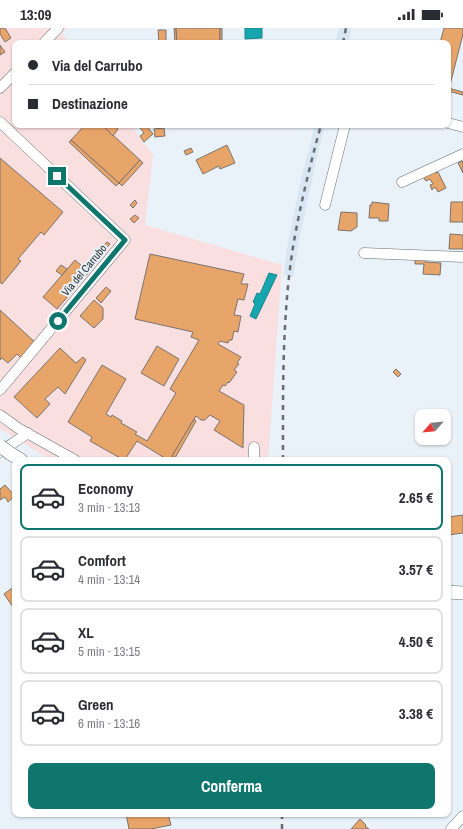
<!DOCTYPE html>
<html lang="it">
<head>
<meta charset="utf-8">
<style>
  :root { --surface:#fff; --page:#f2f2f3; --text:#2b2b33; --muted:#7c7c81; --line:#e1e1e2; --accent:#0f766e }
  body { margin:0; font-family:"Archivo Narrow",sans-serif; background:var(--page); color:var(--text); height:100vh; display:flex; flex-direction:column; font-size:15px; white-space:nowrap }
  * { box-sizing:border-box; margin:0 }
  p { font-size:13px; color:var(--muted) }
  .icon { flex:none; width:22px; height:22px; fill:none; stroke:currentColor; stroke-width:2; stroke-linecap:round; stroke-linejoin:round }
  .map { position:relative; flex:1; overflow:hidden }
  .sheet { position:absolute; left:12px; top:429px; width:439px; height:360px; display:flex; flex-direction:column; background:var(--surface); border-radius:8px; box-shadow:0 1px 3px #0004 }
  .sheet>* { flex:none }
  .guide { position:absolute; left:12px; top:12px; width:439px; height:88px; border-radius:8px; box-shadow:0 1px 3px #0004; display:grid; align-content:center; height:88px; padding:0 16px; background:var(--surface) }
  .needle { width:26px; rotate:243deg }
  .fabs { position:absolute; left:415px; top:381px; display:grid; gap:8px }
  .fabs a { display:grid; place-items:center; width:36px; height:36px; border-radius:8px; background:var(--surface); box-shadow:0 1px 3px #0004; font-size:20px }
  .end { position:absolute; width:18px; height:18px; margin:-9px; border:5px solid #0f766e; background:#fff; box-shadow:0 0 0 2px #fff }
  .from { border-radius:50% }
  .guide b { display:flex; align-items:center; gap:14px; height:38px; font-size:15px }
  .guide b+b { border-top:1px solid var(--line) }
  .guide i { width:10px; height:10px; background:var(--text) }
  ul { padding:7px 0 0; list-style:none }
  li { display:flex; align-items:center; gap:12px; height:66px; margin:0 8px 6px; padding:0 8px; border:2px solid var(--line); border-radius:8px }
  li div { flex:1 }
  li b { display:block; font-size:15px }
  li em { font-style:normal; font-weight:800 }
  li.active { border-color:var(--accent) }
  li>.icon { width:36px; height:36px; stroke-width:1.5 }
  .action { display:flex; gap:8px; margin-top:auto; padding:8px 16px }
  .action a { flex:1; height:46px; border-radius:8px; background:var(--accent); color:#fff; font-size:16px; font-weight:800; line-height:46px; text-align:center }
  .status { display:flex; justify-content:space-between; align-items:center; height:28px; padding:0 20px; background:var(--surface); direction:ltr }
  .status svg { height:11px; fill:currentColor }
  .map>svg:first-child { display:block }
</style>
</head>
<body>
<div class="status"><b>13:09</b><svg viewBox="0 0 49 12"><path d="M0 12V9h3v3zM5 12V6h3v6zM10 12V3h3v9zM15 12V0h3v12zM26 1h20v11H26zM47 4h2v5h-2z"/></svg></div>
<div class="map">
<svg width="463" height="801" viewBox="0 0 463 801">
  <rect width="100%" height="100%" fill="#e9f2f8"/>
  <!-- commercial -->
  <path fill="#fadfe1" d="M0 0H67L62 6 69 15H15V97H131L153 127 145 197 282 237 268 432H51L0 401Z"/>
  <!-- built -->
  <g fill="#d8e7f3">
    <path d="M339 0H352L348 15H335Z"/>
    <path d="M315 97H325L318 124 300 208 293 249 284 247 287 220 299 160Z"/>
  </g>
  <!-- water -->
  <g fill="#16a6af" stroke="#1d838a">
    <path d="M245 0H262V10L245 11Z"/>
    <path d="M269 245 277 247 256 291 250 288 255 276 253 274 257 265 260 266Z"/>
  </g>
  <!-- building -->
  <g fill="#e8a56a" stroke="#7a736d">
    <path d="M0 0H5L11 10 5 14 0 6Z"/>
    <path d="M174 0H176L177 15H175Z"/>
    <path d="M176 0H220V15H177Z"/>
    <rect x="220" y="0" width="2" height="15"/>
    <path d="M444 0H463V6L450 57H448V15H440Z"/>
    <path d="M158 2H166V15H159Z"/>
    <path d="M0 17 5 24 0 27Z"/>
    <path d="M448 60 463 64V67L448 63Z"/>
    <path d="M85 97H102L140 132 119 155 71 112Z"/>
    <path d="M102 97H114L118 101 113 108Z"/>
    <path d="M144 97H146L153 106 144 114 140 108 144 105 140 100Z"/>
    <path d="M164 100 165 108 155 109 154 101Z"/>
    <path d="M71 112 119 155 116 158 69 114Z"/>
    <path d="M227 117 235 135 220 141 219 138 203 146 196 132Z"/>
    <path d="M191 120 193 124 186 127 184 123Z"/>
    <path d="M0 130 63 184 44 207 41 204 18 231 21 233 2 256 0 254Z"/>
    <path d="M140 132 143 135 122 158 119 155Z"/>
    <path d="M463 133V145L458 135Z"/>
    <path d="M434 143 435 145 438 144 446 160 438 164 435 159 432 162 430 157 433 156 430 151 426 153 423 149Z"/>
    <path d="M135 172 137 175 133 180 130 177Z"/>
    <path d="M372 174 389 176 388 193H379V190H369L370 177H372Z"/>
    <path d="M451 174H463V194H450Z"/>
    <path d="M341 184 357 185V199L351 203 338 202Z"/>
    <path d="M135 187 139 190 134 195 130 191Z"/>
    <path d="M450 206 463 207V221H449Z"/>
    <path d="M107 214 110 216 107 219 104 217Z"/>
    <path d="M150 226 244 246 241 256H248L244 272 238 271 234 287 241 288 238 304 234 303 232 312H229L228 315 220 313 218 316 241 329 237 335 239 336 234 342 237 344 229 355 228 354 225 358 223 357 219 363 244 377 243 420 214 402 220 393 210 387 205 392H201L196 388 170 432H168L137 413 126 430 122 431 90 413 92 409 68 394 102 337 126 351 106 386 111 389 112 387 122 393 121 395 137 404 135 406 147 413 176 365 170 361 199 312 191 309 193 304 135 291Z"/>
    <path d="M415 231 425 232V234L441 235 440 247 423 246 424 236H415Z"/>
    <path d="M75 232 89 244 57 281 43 269Z"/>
    <path d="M61 237 67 241 62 247 56 243Z"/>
    <path d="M106 259 111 263 101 275 96 270Z"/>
    <path d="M94 272 103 280V291L94 300 80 288Z"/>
    <path d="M0 282 37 316 22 331 17 326 8 335 2 330 0 332Z"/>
    <path d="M157 318 179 331 164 358 141 345Z"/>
    <path d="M60 320 76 335 83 329 86 332 65 366 58 359 45 371 50 376 37 390 14 369Z"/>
    <path d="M396 341 401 346 398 349 393 344Z"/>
    <path d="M194 391 196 393 175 430 172 428Z"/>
    <path d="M5 457 15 468 8 474 5 469 0 472V461Z"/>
    <path d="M463 487V505L448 507V489Z"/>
    <path d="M15 558V578L13 579 4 566Z"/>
    <path d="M126 786H168L171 797 151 801H129Z"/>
    <path d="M360 791 366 797 365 798 369 801H351Z"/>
  </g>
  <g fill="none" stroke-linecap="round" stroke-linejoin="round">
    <!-- minor casing -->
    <g stroke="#666d73" stroke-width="11">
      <g id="minor">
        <path d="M44 15 58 0"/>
        <path d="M0 60 15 45"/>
        <path d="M0 94 125 212 0 362"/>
        <path d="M448 95 463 99"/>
        <path d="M402 154 463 126"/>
        <path d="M325 177 345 97"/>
        <path d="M364 225 463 229"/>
        <path d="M0 387 18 400 75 432"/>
        <path d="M0 424 28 405"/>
        <path d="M254 432V419"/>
        <path d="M451 801 463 788"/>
      </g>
    </g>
    <!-- major casing -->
    <g stroke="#666d73" stroke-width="14">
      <g id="major">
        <path d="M11 426 21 432"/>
        <path d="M448 564 463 565"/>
      </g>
    </g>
    <!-- minor -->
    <use href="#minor" stroke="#fff" stroke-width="10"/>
    <!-- major -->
    <use href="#major" stroke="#fff" stroke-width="13"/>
    <!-- rail -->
    <g stroke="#686c70" stroke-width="2.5" stroke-dasharray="5 5" stroke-linecap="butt">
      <path d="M343 15 346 0"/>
      <path d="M283 432C283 361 282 289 293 219 300 178 310 137 321 97"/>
      <path d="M282 801V786"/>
    </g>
    <!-- major-bridge casing -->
    <g stroke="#666d73" stroke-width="14" stroke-linecap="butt">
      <path id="major-bridge" d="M0 418 11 426"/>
    </g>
    <!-- major-bridge -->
    <use href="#major-bridge" stroke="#fff" stroke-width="13"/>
  </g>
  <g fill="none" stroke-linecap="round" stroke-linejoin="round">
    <!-- route -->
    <path stroke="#0f766e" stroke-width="5" d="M57 148 125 212 58 293"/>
  </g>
  <g text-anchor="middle" stroke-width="4" stroke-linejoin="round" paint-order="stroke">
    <!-- street labels -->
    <g font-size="11" fill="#2d3032" stroke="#e9f2f8">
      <text transform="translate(84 242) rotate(-50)" y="4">Via del Carrubo</text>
    </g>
  </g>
</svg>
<div class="fabs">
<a><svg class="needle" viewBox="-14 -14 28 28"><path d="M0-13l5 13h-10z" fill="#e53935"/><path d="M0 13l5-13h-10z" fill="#7c7c81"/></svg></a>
</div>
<i class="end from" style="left:58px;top:293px"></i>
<i class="end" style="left:57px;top:148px"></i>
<div class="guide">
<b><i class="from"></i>Via del Carrubo</b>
<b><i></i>Destinazione</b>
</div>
<section class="sheet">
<ul>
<li class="active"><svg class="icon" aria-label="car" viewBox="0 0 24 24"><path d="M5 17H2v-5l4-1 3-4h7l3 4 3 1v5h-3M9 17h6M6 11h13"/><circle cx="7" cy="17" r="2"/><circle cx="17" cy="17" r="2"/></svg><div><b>Economy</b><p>3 min · 13:13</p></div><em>2.65 €</em></li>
<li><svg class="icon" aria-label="car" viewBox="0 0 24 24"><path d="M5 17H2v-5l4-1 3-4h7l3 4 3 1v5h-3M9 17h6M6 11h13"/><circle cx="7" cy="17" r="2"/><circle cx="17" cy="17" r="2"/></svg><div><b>Comfort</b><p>4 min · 13:14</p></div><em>3.57 €</em></li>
<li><svg class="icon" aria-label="car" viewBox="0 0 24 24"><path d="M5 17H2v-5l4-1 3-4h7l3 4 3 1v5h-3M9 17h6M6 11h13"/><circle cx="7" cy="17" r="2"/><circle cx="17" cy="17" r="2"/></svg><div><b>XL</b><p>5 min · 13:15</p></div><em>4.50 €</em></li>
<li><svg class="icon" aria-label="car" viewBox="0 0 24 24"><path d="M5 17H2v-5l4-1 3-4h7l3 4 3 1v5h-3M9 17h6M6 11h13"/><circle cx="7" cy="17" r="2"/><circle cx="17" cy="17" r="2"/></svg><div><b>Green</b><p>6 min · 13:16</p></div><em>3.38 €</em></li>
</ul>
<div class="action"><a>Conferma</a></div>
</section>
</div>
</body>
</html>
